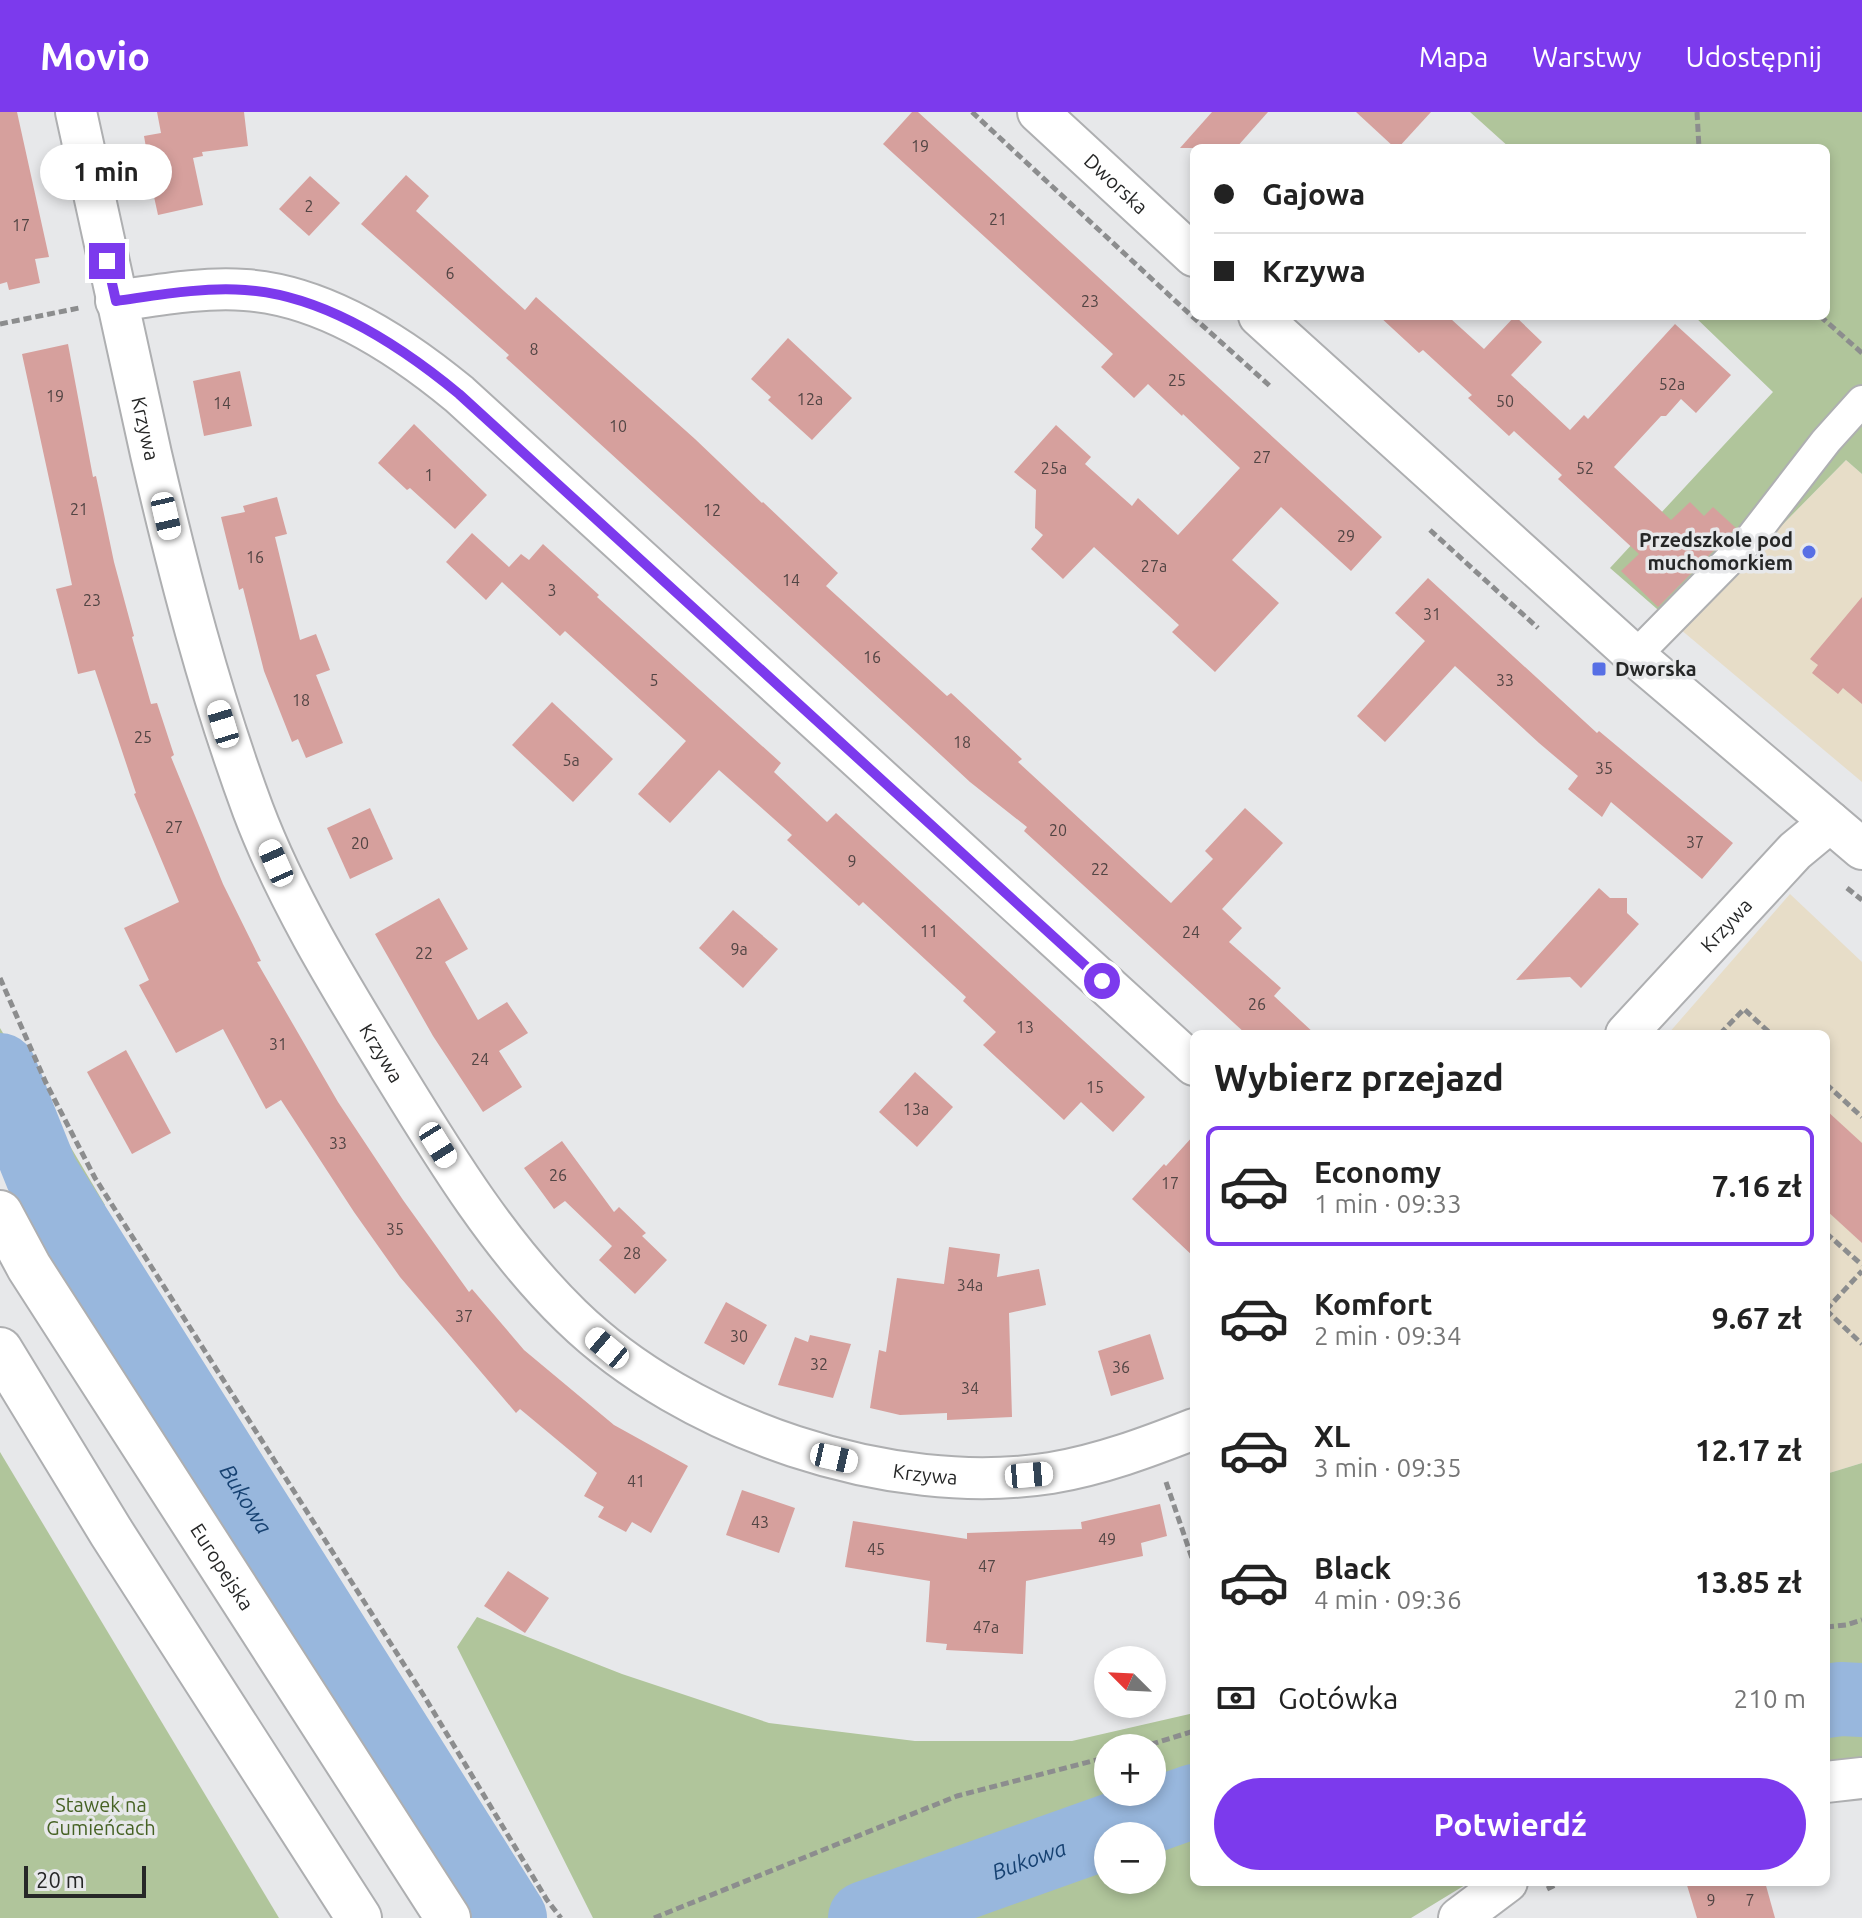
<!DOCTYPE html>
<html lang="pl">
<head>
<meta charset="utf-8">
<style>
  :root { --surface:#fff; --page:#f2f2f2; --text:#222; --muted:#767676; --line:#e0e0e0; --accent:#7c3aed }
  body { margin:0; font-family:Ubuntu,sans-serif; background:var(--page); color:var(--text); height:100vh; display:flex; flex-direction:column; font-size:30px; white-space:nowrap }
  * { box-sizing:border-box; margin:0 }
  p { font-size:26px; color:var(--muted) }
  .icon { flex:none; width:44px; height:44px; fill:none; stroke:currentColor; stroke-width:2; stroke-linecap:round; stroke-linejoin:round }
  .map { position:relative; flex:1; overflow:hidden }
  .side { position:absolute; left:1190px; top:918px; width:640px; height:856px; display:flex; flex-direction:column; background:var(--surface); border-radius:12px; box-shadow:0 4px 12px #0003 }
  .side>* { flex:none }
  .top-card { position:absolute; left:1190px; top:32px; width:640px; height:176px; border-radius:12px; box-shadow:0 4px 12px #0003; display:grid; align-content:center; height:176px; padding:0 24px; background:var(--surface) }
  .needle { width:52px; rotate:294deg }
  .controls { position:absolute; left:1094px; top:1534px; display:grid; gap:16px }
  .controls a { display:grid; place-items:center; width:72px; height:72px; border-radius:50%; background:var(--surface); box-shadow:0 4px 12px #0003; font-size:40px }
  .scale { position:absolute; left:24px; bottom:20px; width:122px; box-sizing:border-box; padding-left:8px; border:4px solid #262727; border-top:0; font-size:22px; line-height:28px; white-space:nowrap; color:#262727; -webkit-text-stroke:6px #e7e8ea; paint-order:stroke }
  .end { position:absolute; width:36px; height:36px; margin:-18px; border:10px solid #7c3aed; background:#fff; box-shadow:0 0 0 4px #fff }
  .from { border-radius:50% }
  .bubble { position:absolute; height:56px; border-radius:28px; background:var(--surface); box-shadow:0 4px 12px #0003; font-size:26px; font-weight:600; line-height:56px; text-align:center }
  .car { position:absolute; width:24px; height:48px; margin:-24px -12px; border-radius:10px; box-shadow:0 0 6px 2px #0007; background:linear-gradient(#fff 24%,#345 0 40%,#fff 0 76%,#345 0 86%,#fff 0) }
  .top-card b { display:flex; align-items:center; gap:28px; height:76px; font-size:30px }
  .top-card b+b { border-top:2px solid var(--line) }
  .top-card i { width:20px; height:20px; background:var(--text) }
  ul { padding:0; list-style:none }
  li { display:flex; align-items:center; gap:24px; height:120px; margin:0 16px 12px; padding:0 8px; border:4px solid transparent; border-radius:12px }
  li div { flex:1 }
  li b { display:block; font-size:30px }
  li em { font-style:normal; font-weight:600 }
  li.selected { border-color:var(--accent) }
  li>.icon { width:72px; height:72px; stroke-width:1.5 }
  h2 { padding:0 24px; font-size:36px; line-height:96px }
  .pay { display:flex; align-items:center; gap:20px; height:88px; padding:0 24px; font-size:30px }
  .pay p { margin-inline-start:auto }
  .button { display:flex; gap:16px; margin-top:auto; padding:16px 24px }
  .button a { flex:1; height:92px; border-radius:48px; background:var(--accent); color:#fff; font-size:32px; font-weight:600; line-height:92px; text-align:center }
  header { display:flex; align-items:center; gap:48px; box-sizing:border-box; height:112px; padding:0 40px; background:var(--accent); color:#fff }
  header strong { font-size:38px }
  nav { display:flex; gap:44px; margin-inline-start:auto; font-size:28px }
  .map>svg:first-child { display:block }
</style>
</head>
<body>
<header>
<strong>Movio</strong>
<nav><a>Mapa</a><a>Warstwy</a><a>Udostępnij</a></nav>
</header>
<div class="map">
<svg width="1862" height="1806" viewBox="0 0 1862 1806">
  <rect width="100%" height="100%" fill="#e7e8ea"/>
  <!-- education -->
  <g fill="#e7ddc8">
    <path d="M1846 348 1862 362V670L1680 517Z"/>
    <path d="M1790 782 1862 850V1351L1826 1362V922H1668Z"/>
  </g>
  <!-- green -->
  <g fill="#b0c59b" fill-rule="evenodd">
    <path d="M1470 0H1862V362L1846 348 1680 517 1610 456 1773 280 1694 204H1826V36H1510Z"/>
    <path d="M0 916 105 1093 54 1138 0 1041Z"/>
    <path d="M0 1340 279 1806H0Z"/>
    <path d="M1862 1351V1652L1826 1656V1362Z"/>
    <path d="M477 1505 622 1562 769 1611 915 1629H1072L1194 1601V1770H1470L1411 1806H593L457 1535ZM1152 1636V1680H1108V1636ZM1152 1724V1768H1108V1724Z"/>
  </g>
  <g fill="none" stroke-linecap="round" stroke-linejoin="round">
    <!-- river -->
    <g stroke="#98b7dd" stroke-width="74">
      <path id="s1" d="M0 958 42 1063 510 1806"/>
      <path d="M1826 1589 1841 1587 1862 1588"/>
      <path id="s2" d="M865 1806 1194 1689"/>
    </g>
  </g>
  <!-- building -->
  <g fill="#d6a09d">
    <path d="M0 0H17L49 145 35 147 40 171 9 178 7 170 0 172Z"/>
    <path d="M157 0H244L248 34 202 40 203 44 193 46 203 93 158 103 146 48 148 47 144 24 161 21Z"/>
    <path d="M912 0H918L1382 425 1351 459 1281 395 1232 448 1279 491 1215 560 1172 520 1179 513 1094 435 1063 467 1031 437 1043 423 1035 416 1036 378 1014 360 1056 313 1091 345 1085 352 1132 394 1138 386 1178 423 1240 356 1183 302 1182 304 1148 272 1134 286 1101 255 1113 242 883 32Z"/>
    <path d="M1212 0H1268L1236 36H1180Z"/>
    <path d="M1356 0H1431L1398 36H1395Z"/>
    <path d="M406 63 429 84 416 99 525 198 536 185 695 327 762 391 763 390 838 461 826 474 947 584 951 581 1022 647 1018 650 1171 791 1213 747 1205 739 1245 696 1283 731 1222 797 1242 816 1229 830 1281 876 1274 884 1315 922H1246L1024 719 1027 715 970 670 929 632 506 246 509 243 361 112Z"/>
    <path d="M310 64 340 91 309 124 279 97Z"/>
    <path d="M1379 204H1454L1451 207 1484 237 1515 204 1542 230 1511 263 1570 318 1584 303 1588 307 1675 212 1731 263 1696 301 1681 287 1666 304H1661L1614 355 1671 408 1690 390 1704 404 1713 395 1736 416 1658 495 1621 459 1639 442 1558 367 1562 363 1514 319 1509 324 1468 286 1472 283 1423 238 1419 241Z"/>
    <path d="M788 226 852 286 812 328 768 288 771 285 751 267Z"/>
    <path d="M68 232 93 365 96 364 114 450 134 524 132 525 151 592 157 591 174 643 171 645 223 772 261 849 257 850 338 990 403 1088 469 1180 472 1177 524 1238 614 1313 688 1354 651 1421 632 1410 626 1420 598 1405 604 1395 584 1384 597 1361 520 1297 516 1301 400 1165 354 1100 281 988 266 997 223 917 176 941 139 873 149 868 124 816 179 790 134 682 136 681 95 558 78 562 56 477 72 473 22 242Z"/>
    <path d="M240 259 252 314 204 324 193 269Z"/>
    <path d="M414 312 487 383 455 417 410 376 407 378 378 351Z"/>
    <path d="M277 385 287 422 275 425 300 528 316 522 330 558 316 563 343 631 306 646 298 627 292 630 264 559 243 476 239 478 221 405 245 400 243 394Z"/>
    <path d="M472 421 509 455 521 442 529 448 543 432 599 483 597 485 781 651 774 660 827 710 836 701 1145 985 1113 1020 1081 990 1064 1008 983 933 996 920 963 889 966 885 863 790 859 794 787 728 792 723 719 658 670 711 638 682 686 629 565 519 560 524 502 470 486 488 446 450Z"/>
    <path d="M1428 466 1597 621 1599 619 1733 731 1702 767 1611 690 1602 705 1568 677 1578 664 1539 631 1455 554 1385 630 1357 604 1425 529 1395 501Z"/>
    <path d="M1862 485V592L1843 576 1838 582 1812 561 1818 553 1810 547Z"/>
    <path d="M552 590 613 647 573 690 512 633Z"/>
    <path d="M370 696 393 747 350 767 327 716Z"/>
    <path d="M1599 776 1610 786H1627V801L1639 812 1581 876 1570 865 1516 868Z"/>
    <path d="M439 786 468 837 445 850 478 908 507 890 528 921 499 939 522 975 483 1000 433 924 375 822Z"/>
    <path d="M733 798 778 837 743 876 699 836Z"/>
    <path d="M126 938 171 1021 132 1042 87 960Z"/>
    <path d="M915 960 953 995 917 1035 879 1000Z"/>
    <path d="M1826 998 1862 1031V1131L1826 1098Z"/>
    <path d="M1194 1023V1145L1132 1087 1164 1052 1166 1054Z"/>
    <path d="M562 1029 614 1100 619 1095 646 1121 642 1124 667 1148 635 1182 599 1148 612 1134 565 1089 554 1097 524 1056Z"/>
    <path d="M949 1135 1000 1142 997 1165 1039 1157 1046 1193 1009 1201 1012 1305 947 1308V1301L900 1303 870 1296 879 1238 886 1240 897 1166 944 1172Z"/>
    <path d="M726 1190 767 1213 744 1253 704 1231Z"/>
    <path d="M1150 1222 1164 1267 1111 1284 1098 1239Z"/>
    <path d="M810 1223 851 1232 833 1286 778 1273 795 1225 808 1230Z"/>
    <path d="M742 1378 795 1396 779 1441 726 1423Z"/>
    <path d="M1160 1392 1167 1424 1141 1431 1143 1444 1026 1469 1023 1542 946 1538 947 1532 926 1530 930 1469 845 1455 853 1409 967 1427V1421L1082 1417 1081 1410Z"/>
    <path d="M508 1459 549 1486 525 1521 484 1494Z"/>
    <path d="M1686 1770H1765L1775 1806H1697Z"/>
  </g>
  <g fill="none" stroke-linecap="round" stroke-linejoin="round">
    <!-- pedestrian casing -->
    <g stroke="#aeafb1" stroke-width="34">
      <path id="pedestrian" d="M1635 544 1751 426 1826 329 1862 289"/>
    </g>
    <!-- minor casing -->
    <g stroke="#aeafb1" stroke-width="44">
      <g id="minor">
        <path id="s3" d="M76 0C100 114 125 228 151 342 179 462 210 582 253 698 287 788 339 872 389 954 443 1042 497 1132 571 1204 687 1317 890 1386 1051 1361 1100 1353 1148 1335 1194 1317"/>
        <path id="s4" d="M1038 0 1194 144"/>
        <path d="M116 189C159 183 202 175 245 178 323 183 401 234 459 282L1194 953"/>
        <path d="M1259 204 1635 544 1862 737"/>
        <path id="s5" d="M1626 922 1795 739 1830 710"/>
        <path d="M1826 1670 1862 1666"/>
        <path d="M1459 1806 1507 1770"/>
      </g>
    </g>
    <!-- secondary casing -->
    <g stroke="#aeafb1" stroke-width="48">
      <g id="secondary">
        <path id="s6" d="M0 1101 29 1155 448 1806"/>
        <path d="M0 1238 111 1420 359 1806"/>
      </g>
    </g>
    <!-- path -->
    <g stroke="#8c8d8e" stroke-width="5" stroke-dasharray="8 4" stroke-linecap="butt">
      <path d="M972 0 1183 196 1271 275"/>
      <path d="M1697 0 1699 36"/>
      <path d="M1820 204 1862 241"/>
      <path d="M0 212 79 196"/>
      <path d="M1430 418 1538 516"/>
      <path d="M1847 776 1862 788"/>
      <path d="M0 866 46 971 95 1066 424 1584 547 1788 561 1806"/>
      <path d="M1720 922 1744 897 1771 922"/>
      <path d="M1826 972 1862 1005"/>
      <path d="M1826 1121 1862 1153"/>
      <path d="M1826 1198 1862 1159"/>
      <path d="M1826 1198 1862 1232"/>
      <path d="M1166 1370 1194 1452"/>
      <path d="M1826 1515 1846 1513 1862 1508"/>
      <path d="M1139 1636 1194 1619"/>
      <path d="M1547 1777 1561 1770"/>
      <path d="M654 1806 957 1684 1108 1645"/>
    </g>
    <!-- pedestrian -->
    <use href="#pedestrian" stroke="#fff" stroke-width="30"/>
    <!-- minor -->
    <use href="#minor" stroke="#fff" stroke-width="40"/>
    <!-- secondary -->
    <use href="#secondary" stroke="#fff" stroke-width="44"/>
  </g>
  <g fill="none" stroke-linecap="round" stroke-linejoin="round">
    <!-- route -->
    <path stroke="#7c3aed" stroke-width="10" d="M107 149 116 189C159 183 202 175 245 178 323 183 401 234 459 282L1102 869"/>
  </g>
  <!-- markers -->
  <g fill="#576fe5" stroke="#e7e8ea" stroke-width="3">
    <circle cx="1809" cy="440" r="8"/>
    <rect x="1591" y="549" width="16" height="16" rx="4"/>
  </g>
  <g text-anchor="middle" stroke-width="7" stroke-linejoin="round" paint-order="stroke">
    <!-- number labels -->
    <g font-size="16" fill="#524544">
      <text x="920" y="40">19</text>
      <text x="309" y="100">2</text>
      <text x="998" y="113">21</text>
      <text x="21" y="119">17</text>
      <text x="450" y="167">6</text>
      <text x="1090" y="195">23</text>
      <text x="534" y="243">8</text>
      <text x="1177" y="274">25</text>
      <text x="1672" y="278">52a</text>
      <text x="55" y="290">19</text>
      <text x="810" y="293">12a</text>
      <text x="1505" y="295">50</text>
      <text x="222" y="297">14</text>
      <text x="618" y="320">10</text>
      <text x="1262" y="351">27</text>
      <text x="1054" y="362">25a</text>
      <text x="1585" y="362">52</text>
      <text x="429" y="369">1</text>
      <text x="79" y="403">21</text>
      <text x="712" y="404">12</text>
      <text x="1346" y="430">29</text>
      <text x="255" y="451">16</text>
      <text x="1154" y="460">27a</text>
      <text x="791" y="474">14</text>
      <text x="552" y="484">3</text>
      <text x="92" y="494">23</text>
      <text x="1432" y="508">31</text>
      <text x="872" y="551">16</text>
      <text x="654" y="574">5</text>
      <text x="1505" y="574">33</text>
      <text x="301" y="594">18</text>
      <text x="143" y="631">25</text>
      <text x="962" y="636">18</text>
      <text x="571" y="654">5a</text>
      <text x="1604" y="662">35</text>
      <text x="174" y="721">27</text>
      <text x="1058" y="724">20</text>
      <text x="1695" y="736">37</text>
      <text x="360" y="737">20</text>
      <text x="852" y="755">9</text>
      <text x="1100" y="763">22</text>
      <text x="929" y="825">11</text>
      <text x="1191" y="826">24</text>
      <text x="739" y="843">9a</text>
      <text x="424" y="847">22</text>
      <text x="1257" y="898">26</text>
      <text x="1025" y="921">13</text>
      <text x="278" y="938">31</text>
      <text x="480" y="953">24</text>
      <text x="1095" y="981">15</text>
      <text x="916" y="1003">13a</text>
      <text x="338" y="1037">33</text>
      <text x="558" y="1069">26</text>
      <text x="1170" y="1077">17</text>
      <text x="395" y="1123">35</text>
      <text x="632" y="1147">28</text>
      <text x="970" y="1179">34a</text>
      <text x="464" y="1210">37</text>
      <text x="739" y="1230">30</text>
      <text x="819" y="1258">32</text>
      <text x="1121" y="1261">36</text>
      <text x="970" y="1282">34</text>
      <text x="636" y="1375">41</text>
      <text x="760" y="1416">43</text>
      <text x="1107" y="1433">49</text>
      <text x="876" y="1443">45</text>
      <text x="987" y="1460">47</text>
      <text x="986" y="1521">47a</text>
      <text x="1711" y="1794">9</text>
      <text x="1750" y="1794">7</text>
    </g>
    <!-- street labels -->
    <g font-size="20" fill="#262727" stroke="#e7e8ea">
      <text dy="7" stroke="none"><textPath href="#s4" startOffset="106">Dworska</textPath></text>
      <text dy="7" stroke="none"><textPath href="#s3" startOffset="324">Krzywa</textPath></text>
      <text dy="7" stroke="none"><textPath href="#s5" startOffset="148">Krzywa</textPath></text>
      <text dy="7" stroke="none"><textPath href="#s3" startOffset="996">Krzywa</textPath></text>
      <text dy="7" stroke="none"><textPath href="#s3" startOffset="1716">Krzywa</textPath></text>
      <text dy="7" stroke="none"><textPath href="#s6" startOffset="418">Europejska</textPath></text>
    </g>
    <!-- poi labels -->
    <g font-size="20" font-weight="bold" fill="#262727" stroke="#e7e8ea" text-anchor="end">
      <text x="1793" y="435">Przedszkole pod<tspan x="1793" dy="23">muchomorkiem</tspan></text>
      <text x="1615" y="564" text-anchor="start">Dworska</text>
    </g>
    <!-- park labels -->
    <g font-size="20" fill="#466224" stroke="#e7e8ea">
      <text x="101" y="1700">Stawek na<tspan x="101" dy="23">Gumieńcach</tspan></text>
    </g>
    <!-- water labels -->
    <g font-size="22" font-style="italic" fill="#174272" stroke="#e7e8ea">
      <text dy="8" stroke="none"><textPath href="#s1" startOffset="496">Bukowa</textPath></text>
      <text dy="8" stroke="none"><textPath href="#s2" startOffset="174">Bukowa</textPath></text>
    </g>
  </g>
</svg>
<div class="controls">
<a><svg class="needle" viewBox="-14 -14 28 28"><path d="M0-13l5 13h-10z" fill="#e53935"/><path d="M0 13l5-13h-10z" fill="#767676"/></svg></a>
<a>+</a>
<a>−</a>
</div>
<div class="scale">20 m</div>
<i class="end from" style="left:1102px;top:869px"></i>
<i class="end" style="left:107px;top:149px"></i>
<div class="bubble" style="left:40px;top:32px;width:132px">1 min</div>
<i class="car" style="left:166px;top:404px;rotate:167deg"></i>
<i class="car" style="left:223px;top:612px;rotate:343deg"></i>
<i class="car" style="left:276px;top:751px;rotate:336deg"></i>
<i class="car" style="left:438px;top:1033px;rotate:148deg"></i>
<i class="car" style="left:607px;top:1236px;rotate:310deg"></i>
<i class="car" style="left:834px;top:1346px;rotate:103deg"></i>
<i class="car" style="left:1029px;top:1363px;rotate:85deg"></i>
<div class="top-card">
<b><i class="from"></i>Gajowa</b>
<b><i></i>Krzywa</b>
</div>
<section class="side">
<h2>Wybierz przejazd</h2>
<ul>
<li class="selected"><svg class="icon" aria-label="car" viewBox="0 0 24 24"><path d="M5 17H2v-5l4-1 3-4h7l3 4 3 1v5h-3M9 17h6M6 11h13"/><circle cx="7" cy="17" r="2"/><circle cx="17" cy="17" r="2"/></svg><div><b>Economy</b><p>1 min · 09:33</p></div><em>7.16 zł</em></li>
<li><svg class="icon" aria-label="car" viewBox="0 0 24 24"><path d="M5 17H2v-5l4-1 3-4h7l3 4 3 1v5h-3M9 17h6M6 11h13"/><circle cx="7" cy="17" r="2"/><circle cx="17" cy="17" r="2"/></svg><div><b>Komfort</b><p>2 min · 09:34</p></div><em>9.67 zł</em></li>
<li><svg class="icon" aria-label="car" viewBox="0 0 24 24"><path d="M5 17H2v-5l4-1 3-4h7l3 4 3 1v5h-3M9 17h6M6 11h13"/><circle cx="7" cy="17" r="2"/><circle cx="17" cy="17" r="2"/></svg><div><b>XL</b><p>3 min · 09:35</p></div><em>12.17 zł</em></li>
<li><svg class="icon" aria-label="car" viewBox="0 0 24 24"><path d="M5 17H2v-5l4-1 3-4h7l3 4 3 1v5h-3M9 17h6M6 11h13"/><circle cx="7" cy="17" r="2"/><circle cx="17" cy="17" r="2"/></svg><div><b>Black</b><p>4 min · 09:36</p></div><em>13.85 zł</em></li>
</ul>
<div class="pay"><svg class="icon" aria-label="cash" viewBox="0 0 24 24"><path d="M3 7h18v10H3z"/><circle cx="12" cy="12" r="2"/></svg>Gotówka<p>210 m</p></div>
<div class="button"><a>Potwierdź</a></div>
</section>
</div>
</body>
</html>
